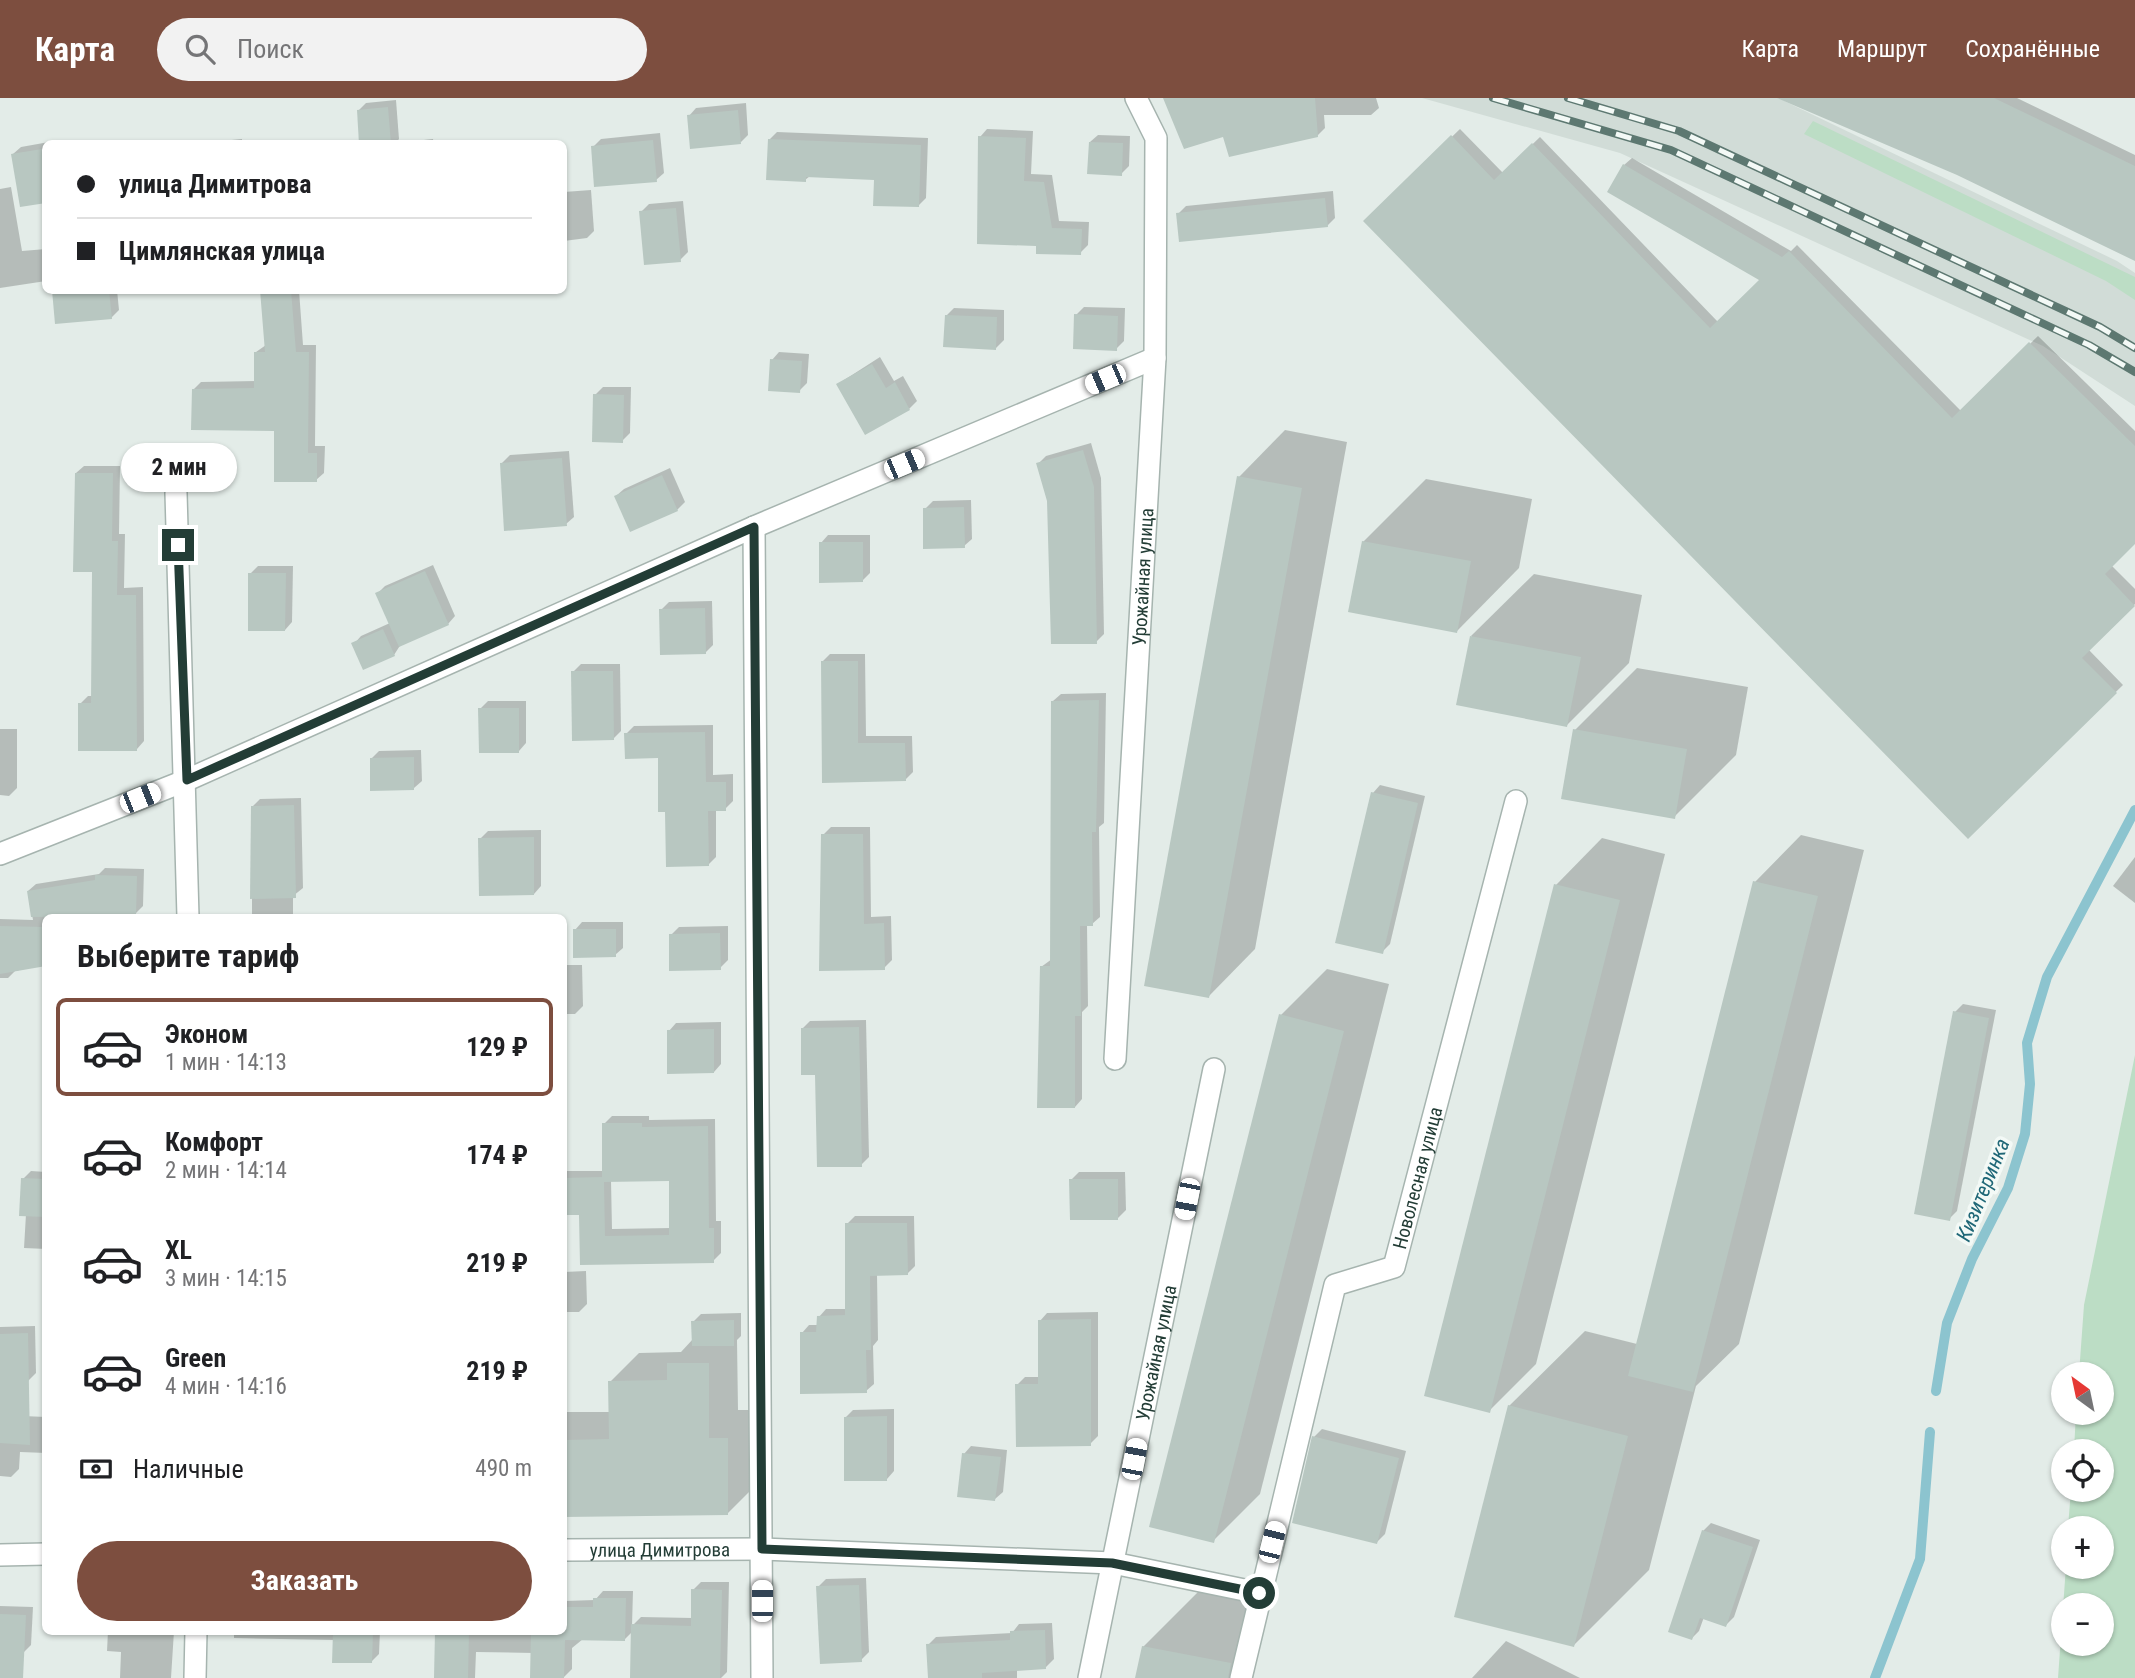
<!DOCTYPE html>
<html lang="ru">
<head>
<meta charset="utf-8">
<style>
  :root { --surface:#fff; --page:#f2f2f2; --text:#202124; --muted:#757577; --line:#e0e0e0; --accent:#7d4e3f }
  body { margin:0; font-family:"Roboto Condensed",sans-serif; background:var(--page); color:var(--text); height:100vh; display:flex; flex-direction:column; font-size:26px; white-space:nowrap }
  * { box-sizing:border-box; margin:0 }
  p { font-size:23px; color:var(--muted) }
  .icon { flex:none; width:38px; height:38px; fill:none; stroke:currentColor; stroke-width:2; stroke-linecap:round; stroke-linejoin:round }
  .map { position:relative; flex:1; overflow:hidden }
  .details { position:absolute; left:42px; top:816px; width:525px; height:721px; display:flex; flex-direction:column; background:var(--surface); border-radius:10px; box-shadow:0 2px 5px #0004 }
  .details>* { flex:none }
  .top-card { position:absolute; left:42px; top:42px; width:525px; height:154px; border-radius:10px; box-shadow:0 2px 5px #0004; display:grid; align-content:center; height:154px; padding:0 35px; background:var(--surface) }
  .needle { width:46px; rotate:327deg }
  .controls { position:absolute; left:2051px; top:1264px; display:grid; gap:14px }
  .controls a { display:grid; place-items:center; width:63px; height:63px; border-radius:50%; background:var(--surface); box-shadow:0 2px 5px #0004; font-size:35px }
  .end { position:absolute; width:32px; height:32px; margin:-16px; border:9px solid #233d36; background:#fff; box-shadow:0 0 0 4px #fff }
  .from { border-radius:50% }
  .bubble { position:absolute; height:49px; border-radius:24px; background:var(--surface); box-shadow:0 2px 5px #0004; font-size:23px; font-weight:700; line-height:49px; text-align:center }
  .car { position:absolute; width:21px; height:42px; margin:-21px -10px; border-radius:9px; box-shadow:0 0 5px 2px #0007; background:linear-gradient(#fff 24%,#345 0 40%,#fff 0 76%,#345 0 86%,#fff 0) }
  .top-card b { display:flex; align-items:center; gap:24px; height:66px; font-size:26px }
  .top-card b+b { border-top:2px solid var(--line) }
  .top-card i { width:18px; height:18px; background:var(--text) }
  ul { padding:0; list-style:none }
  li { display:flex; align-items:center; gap:21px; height:98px; margin:0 14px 10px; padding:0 21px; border:4px solid transparent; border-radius:10px }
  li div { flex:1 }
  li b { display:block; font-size:26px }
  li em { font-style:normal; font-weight:700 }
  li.current { border-color:var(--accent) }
  li>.icon { width:63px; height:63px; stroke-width:1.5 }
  h2 { padding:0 35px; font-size:32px; line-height:84px }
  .pay { display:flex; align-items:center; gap:18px; height:77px; padding:0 35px; font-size:26px }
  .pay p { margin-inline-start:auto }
  .cta { display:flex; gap:14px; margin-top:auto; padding:14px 35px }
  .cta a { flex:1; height:80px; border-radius:42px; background:var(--accent); color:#fff; font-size:28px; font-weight:700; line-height:80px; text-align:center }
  header { display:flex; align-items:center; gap:42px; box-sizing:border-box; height:98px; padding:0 35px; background:var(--accent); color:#fff }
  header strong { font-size:33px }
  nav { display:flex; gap:38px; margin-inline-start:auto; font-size:24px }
  .search { width:490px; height:63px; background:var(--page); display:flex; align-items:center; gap:18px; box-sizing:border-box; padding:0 24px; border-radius:38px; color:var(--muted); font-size:26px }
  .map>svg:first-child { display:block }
</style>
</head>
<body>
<header>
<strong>Карта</strong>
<div class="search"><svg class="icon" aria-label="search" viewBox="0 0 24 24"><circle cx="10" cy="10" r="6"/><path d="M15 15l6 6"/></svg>Поиск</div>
<nav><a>Карта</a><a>Маршрут</a><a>Сохранённые</a></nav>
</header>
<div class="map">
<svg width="2135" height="1580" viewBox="0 0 2135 1580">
  <rect width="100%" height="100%" fill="#e3ece8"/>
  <!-- built -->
  <path fill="#d1dcd7" d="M1422 0H1778L2117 163 2135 175V308L2043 248 1620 55Z"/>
  <!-- green -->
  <g fill="#bcddc5" fill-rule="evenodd">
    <path d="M1813 23 2135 179V202L2106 183 1804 36Z"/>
    <path d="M2135 957V1580H2058L2066 1468H2102V1430H2068L2071 1391H2102V1353H2074L2076 1314H2102V1276H2079L2084 1207ZM2063 1507H2102V1545H2063Z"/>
  </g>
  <!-- shadow -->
  <g fill="#0003" fill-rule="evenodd">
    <path d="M1165 0H1376L1379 10 1371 17H1324L1325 30 1317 38 1224 36Z"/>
    <path d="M1779 0H2017L2135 57V161L1958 75Z"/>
    <path d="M396 2 399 41 395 46H361L358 13 366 5Z"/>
    <path d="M746 5 748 37 741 44 689 18 696 10Z"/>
    <path d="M987 31 1033 33 1031 76 1052 77 1059 123 1089 124 1088 147 1080 155 1038 147 980 39Z"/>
    <path d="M1460 31 1503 75 1540 39 1718 224 1762 182 1624 67 1632 60 1791 153 1797 147 1961 313 2038 238 2135 333V444L2111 467 2135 491V506L2088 551 2123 587 1968 738 1365 123Z"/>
    <path d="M777 34 928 40 926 100 918 108 875 80 810 78 805 82 769 42Z"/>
    <path d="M660 35 664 75 656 82 593 49 601 41Z"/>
    <path d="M1098 37 1130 38 1129 68 1121 76 1090 44Z"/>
    <path d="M242 41V46H209L211 44Z"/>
    <path d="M433 41 434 46H403L405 44Z"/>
    <path d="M154 43V46H125Z"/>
    <path d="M49 44 46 46V104L13 56 21 49Z"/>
    <path d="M11 89 22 153 46 151V183L0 190V91Z"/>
    <path d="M591 92 594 133 587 140 564 143V94Z"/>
    <path d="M1333 93 1335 120 1327 128 1178 116 1186 108Z"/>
    <path d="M683 103 688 154 680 162 641 114 649 106Z"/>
    <path d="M54 192H117L119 212 111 220Z"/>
    <path d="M262 192H299L303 247H316L315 348H325L324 375 316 382 276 331 193 292 201 284 256 283V254L266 247Z"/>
    <path d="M1084 209 1125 210 1124 243 1116 251 1076 217Z"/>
    <path d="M954 210 1004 212V242L996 250 946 218Z"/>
    <path d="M779 254 809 256 807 285 799 293 772 262Z"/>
    <path d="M880 259 894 283 903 278 917 303 909 311 865 335 838 286Z"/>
    <path d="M603 289H631L630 335 622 343 595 297Z"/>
    <path d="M1285 332 1347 344 1255 851 1209 898 1239 379Z"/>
    <path d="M1091 345 1101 380 1104 536 1096 544 1038 366 1046 358Z"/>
    <path d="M569 353 574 419 566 426 502 365 510 357Z"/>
    <path d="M84 368H120L119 436H125L124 490 143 489 144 643 137 651 80 606 88 598H93L94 472 76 375Z"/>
    <path d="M670 370 685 404 677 412 616 398 624 391Z"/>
    <path d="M1426 381 1532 401 1519 470 1457 533 1363 444Z"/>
    <path d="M971 402 972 441 964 448 925 411 933 403Z"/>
    <path d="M828 437H870V475L863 482 821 445Z"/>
    <path d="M433 467 455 518 448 526 401 546 394 557 354 546 361 538 390 525 377 496 385 488Z"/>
    <path d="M258 468H293L292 524 285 532 250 476Z"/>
    <path d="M1534 476 1642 497 1629 565 1567 627 1471 538Z"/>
    <path d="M712 503 713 547 705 555 661 512 669 504Z"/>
    <path d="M830 556H865L866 638H912L913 674 905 682 823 683 822 564Z"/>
    <path d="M581 566H620L621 633 613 641 573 574Z"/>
    <path d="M1637 570 1748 589 1736 657 1674 719 1575 632Z"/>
    <path d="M1106 595 1104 725 1099 729 1100 819 1092 826H1087L1088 908 1082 914V1001L1075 1009 1041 869 1052 861 1053 603 1061 596Z"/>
    <path d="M488 603H526V645L519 653 480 611Z"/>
    <path d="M713 627V677L733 676V703L725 711H716V759L708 767 667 712 660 658 626 636 634 628Z"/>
    <path d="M0 631H17V690L9 698 0 697Z"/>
    <path d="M421 652 422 683 414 690 372 660 379 653Z"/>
    <path d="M1380 687 1425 698 1390 846 1382 854 1373 695Z"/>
    <path d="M301 700 303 790 293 798V819H252V709L260 701Z"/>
    <path d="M831 729H870L871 819 891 818 892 862 884 870 823 737Z"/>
    <path d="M541 732V788L534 796 480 741 488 733Z"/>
    <path d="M1801 737 1864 752 1739 1246 1696 1288 1649 1472 1574 1547 1509 1308 1585 1233 1637 1246 1755 784Z"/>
    <path d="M1602 740 1665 756 1536 1266 1489 1313 1556 787Z"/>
    <path d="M2135 759V805L2113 788Z"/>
    <path d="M105 770 144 771 143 808 135 816 46 819V866L15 873 8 880H0V821L33 822 28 793 36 786 99 776Z"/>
    <path d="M582 824H623V850L615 857 575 832Z"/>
    <path d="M728 828V862L720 870 671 837 679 829Z"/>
    <path d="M564 867H582L583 908 575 916H564Z"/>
    <path d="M1327 871 1389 886 1260 1396 1213 1443 1281 917Z"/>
    <path d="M1963 906 1996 912 1957 1113 1949 1121 1955 914Z"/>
    <path d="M866 922 869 1059 861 1067 817 975 802 931 810 923Z"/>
    <path d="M721 924V966L714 974 669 933 676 925Z"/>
    <path d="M612 1018H649V1022L715 1021 716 1123H721V1155L713 1163 582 1165 581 1115H564V1073H604V1026ZM611 1082H671V1130L612 1131Z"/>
    <path d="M31 1073 46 1074V1151L24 1150 26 1116 23 1081Z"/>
    <path d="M1079 1074H1125L1126 1112 1118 1120 1071 1082Z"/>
    <path d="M855 1118H914L915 1168 907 1176H877L878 1242 873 1248 874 1286 866 1293 802 1235 809 1227H818L819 1219 826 1211H847V1126Z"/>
    <path d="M586 1173 587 1206 579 1214H564V1174Z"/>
    <path d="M1098 1214V1338L1090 1346 1017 1287 1025 1279H1040V1223L1047 1215Z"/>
    <path d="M741 1215V1238L737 1242 738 1312H756L757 1386 728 1415 564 1417V1314H610V1284L639 1255 681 1254 693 1241V1224L701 1216Z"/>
    <path d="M35 1228 36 1275 28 1283H0V1229Z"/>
    <path d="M894 1311V1373L887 1381 845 1320 853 1312Z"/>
    <path d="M0 1317 46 1319V1355L20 1354 19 1371 11 1379 0 1378Z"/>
    <path d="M1322 1331 1406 1353 1385 1436 1377 1444 1314 1339Z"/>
    <path d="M971 1348 1007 1352 1003 1394 995 1401 964 1356Z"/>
    <path d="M1711 1425 1760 1442 1734 1519 1726 1527 1704 1519 1699 1533 1692 1540 1703 1433Z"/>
    <path d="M866 1480 869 1554 861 1562 818 1489 826 1481Z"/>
    <path d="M701 1484H729L727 1574 721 1580H632L633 1533 624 1542 583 1541 572 1550V1571L564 1579 533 1555 476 1554 475 1580H435L437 1533H564V1503L595 1502 603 1493H633L632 1528 641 1519 693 1520V1492Z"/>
    <path d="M1206 1486 1269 1498 1253 1580H1137L1143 1549Z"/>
    <path d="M0 1508 33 1509 31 1547 23 1555 0 1554Z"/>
    <path d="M1052 1525 1054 1561 1046 1569 1017 1571V1580H929L928 1547 936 1539 1012 1535 1019 1526Z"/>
    <path d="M108 1533H174L171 1580H120L121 1554 107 1553Z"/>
    <path d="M234 1533H380L379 1556 371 1564 334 1542 234 1540Z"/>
    <path d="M1506 1543 1580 1580H1472Z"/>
  </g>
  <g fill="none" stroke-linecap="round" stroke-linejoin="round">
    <!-- stream -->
    <g stroke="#8cc4cf" stroke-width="10">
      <path d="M1936 1293 1947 1225 1972 1161 2008 1090 2025 1036 2030 986 2027 945 2047 879 2135 712"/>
      <path d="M1875 1580 1920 1461 1930 1334"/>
    </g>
  </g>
  <!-- building -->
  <g fill="#b8c7c1" fill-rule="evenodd">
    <path d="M1163 0H1315L1318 39 1229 59 1223 39 1184 51Z"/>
    <path d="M1777 0H1994L2135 68V163L1957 77Z"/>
    <path d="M388 9 391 46H359L357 12Z"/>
    <path d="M738 12 741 46 690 51 687 17Z"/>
    <path d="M1451 37 1494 82 1532 45 1710 230 1759 182 1607 94 1623 66 1782 159 1789 153 1952 320 2029 244 2135 348V446L2105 476 2135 508 2082 560 2117 595 1968 741 1363 123Z"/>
    <path d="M978 38 1026 40 1024 83 1044 84 1052 130 1082 131 1081 157 1036 156V148L977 146Z"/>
    <path d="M768 41 921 47 919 109 873 108 874 82 806 79V84L766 82Z"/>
    <path d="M653 42 657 84 594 89 591 48Z"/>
    <path d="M1089 44 1123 45 1122 78 1087 76Z"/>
    <path d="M42 51 46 105 20 109 11 56Z"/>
    <path d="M1325 100 1328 129 1179 144 1176 115Z"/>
    <path d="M676 110 681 164 644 167 639 113Z"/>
    <path d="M52 192H109L112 221 55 226Z"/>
    <path d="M260 192H291L296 254H309L308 355H317V384H274V333L191 332 192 291 254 290V254H265Z"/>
    <path d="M1074 216 1118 218 1117 253 1073 251Z"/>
    <path d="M945 217 997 219 996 252 943 249Z"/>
    <path d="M770 261 802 263 800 295 768 293Z"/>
    <path d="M872 266 886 290 895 284 910 312 865 337 836 286Z"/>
    <path d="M593 296 624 297 623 345 592 344Z"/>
    <path d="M1083 352 1094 389 1097 546H1051L1047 403 1036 365Z"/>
    <path d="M562 360 567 428 504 433 500 365Z"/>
    <path d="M75 375H113L112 443H118L117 497H136L137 653H78V605H91L92 474H73Z"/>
    <path d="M662 377 678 413 630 434 614 398Z"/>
    <path d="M1237 378 1302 390 1209 900 1144 888Z"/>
    <path d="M964 409 965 450 923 451V410Z"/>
    <path d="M1362 443 1471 463 1457 535 1348 514Z"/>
    <path d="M819 444H863V484L819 485Z"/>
    <path d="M425 473 449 527 399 549 375 495Z"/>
    <path d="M248 475H286L285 533H248Z"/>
    <path d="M705 510 706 556 660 557 659 511Z"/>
    <path d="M383 531 395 558 363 572 351 545Z"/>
    <path d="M1470 538 1581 559 1567 629 1456 607Z"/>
    <path d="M821 563H858V645H905L906 683 822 685Z"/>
    <path d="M571 573H613L614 642 572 643Z"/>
    <path d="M1099 602 1096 734H1092L1093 828H1080L1081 918H1075V1010H1037L1040 868H1050L1051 603Z"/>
    <path d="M478 610H519V655H479Z"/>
    <path d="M1573 631 1687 651 1675 721 1561 701Z"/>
    <path d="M705 634 706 684H726V713H708L709 768 666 769 665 714H658V660L625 661 624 635Z"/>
    <path d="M414 659V692L370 693V660Z"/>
    <path d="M1371 694 1418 705 1383 856 1335 845Z"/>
    <path d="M294 707 296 800 250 801 251 708Z"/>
    <path d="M821 736H863L864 826 884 825 885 872 819 873Z"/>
    <path d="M534 739V797L479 798 478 740Z"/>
    <path d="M95 777 137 778 136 818 31 819 27 793 95 782Z"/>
    <path d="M1753 783 1818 798 1693 1294 1628 1278Z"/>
    <path d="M1554 786 1620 802 1490 1315 1424 1298Z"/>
    <path d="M0 828 46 829V868L0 876Z"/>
    <path d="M573 831H616V859L573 860Z"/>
    <path d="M720 835 721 872 669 873V836Z"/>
    <path d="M1953 913 1989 920 1950 1123 1914 1116Z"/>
    <path d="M1279 916 1344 933 1214 1445 1149 1429Z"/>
    <path d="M859 929 862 1069H817L815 977H801V930Z"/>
    <path d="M714 931V975L667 976V932Z"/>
    <path d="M602 1025H642V1029L708 1028 709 1130H714V1165L580 1167 579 1117H564V1080L602 1079ZM669 1083V1137L605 1138 604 1084Z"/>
    <path d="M21 1080 46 1081V1119L19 1118Z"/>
    <path d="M1069 1081H1118V1122H1070Z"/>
    <path d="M845 1125H907L908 1177 870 1178 871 1252H866L867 1295 800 1296V1234H816L817 1218 845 1217Z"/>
    <path d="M1091 1221V1348L1016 1349 1015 1286H1038V1222Z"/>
    <path d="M734 1222V1248H692L691 1223Z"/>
    <path d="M28 1235 30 1347 0 1345V1236Z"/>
    <path d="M667 1265H709V1340H728V1417L564 1419V1342L609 1341 608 1283 667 1282Z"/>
    <path d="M1508 1307 1628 1338 1574 1549 1454 1519Z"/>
    <path d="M887 1318V1383H844V1319Z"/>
    <path d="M1312 1338 1399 1360 1377 1446 1292 1425Z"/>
    <path d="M962 1355 1001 1359 995 1403 957 1399Z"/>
    <path d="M1702 1432 1753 1449 1726 1529 1700 1520 1692 1542 1668 1534Z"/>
    <path d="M859 1487 862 1564 820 1566 816 1488Z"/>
    <path d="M691 1491 722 1492 720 1580H630L631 1526 691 1528Z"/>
    <path d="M593 1500H626L625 1543 565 1542 564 1580H530L531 1533H564V1509H593Z"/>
    <path d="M0 1516 26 1517 23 1580H0Z"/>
    <path d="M1045 1532 1046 1571 982 1575V1580H928L926 1546 1010 1542V1533Z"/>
    <path d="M333 1533H373L372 1565H332Z"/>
    <path d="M435 1533H469L468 1580H434Z"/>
    <path d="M1142 1548 1231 1565 1228 1580H1135Z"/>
  </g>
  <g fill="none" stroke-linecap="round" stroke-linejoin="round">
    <!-- street casing -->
    <g stroke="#a6b4af" stroke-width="24">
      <g id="street">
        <path d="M176 395 188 819"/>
        <path d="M754 429 762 1580"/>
        <path d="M0 756 187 682 754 429 1155 260"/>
        <path id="s1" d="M1115 961 1155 260 1156 40 1136 0"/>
        <path id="s2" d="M564 1452 762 1451 1113 1465 1259 1495"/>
        <path d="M0 1457 46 1456"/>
        <path d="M195 1580 196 1533"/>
        <path id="s3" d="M1089 1580 1214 971"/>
        <path id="s4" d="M1241 1580 1335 1187 1394 1169 1516 703"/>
      </g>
    </g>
    <!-- street -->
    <use href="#street" stroke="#fff" stroke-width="21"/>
    <!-- rail casing -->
    <g stroke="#5d7871" stroke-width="8">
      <g id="rail">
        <path d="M1493 0 1671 52 2089 247 2135 274"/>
        <path d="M1568 0 1679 33 2100 229 2135 250"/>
      </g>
    </g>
    <!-- rail -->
    <use href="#rail" stroke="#f3f9f6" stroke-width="5" stroke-dasharray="16" stroke-linecap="butt"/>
  </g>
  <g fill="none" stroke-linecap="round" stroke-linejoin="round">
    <!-- route -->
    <path stroke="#233d36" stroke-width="9" d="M178 447 187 682 754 429 762 1451 1112 1465 1259 1495"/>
  </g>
  <g text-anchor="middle" stroke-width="7" stroke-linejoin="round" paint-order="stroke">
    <!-- street labels -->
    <g font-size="19" fill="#233d36" stroke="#f3f9f6">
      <text dy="7" stroke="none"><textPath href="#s1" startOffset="483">Урожайная улица</textPath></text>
      <text dy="7" stroke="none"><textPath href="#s4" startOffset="558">Новолесная улица</textPath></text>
      <text dy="7" stroke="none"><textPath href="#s3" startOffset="332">Урожайная улица</textPath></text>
      <text dy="7" stroke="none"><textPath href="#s2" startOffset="96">улица Димитрова</textPath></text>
    </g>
    <!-- water labels -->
    <g font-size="21" font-style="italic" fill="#1f6777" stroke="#f3f9f6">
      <text transform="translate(1983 1092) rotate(-68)" y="7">Кизитеринка</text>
    </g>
  </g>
</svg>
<div class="controls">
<a><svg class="needle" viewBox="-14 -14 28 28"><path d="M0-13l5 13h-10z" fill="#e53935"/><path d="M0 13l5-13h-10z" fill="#757577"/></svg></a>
<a><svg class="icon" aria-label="locate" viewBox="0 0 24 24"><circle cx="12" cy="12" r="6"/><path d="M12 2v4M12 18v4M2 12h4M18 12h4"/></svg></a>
<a>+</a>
<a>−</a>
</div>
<i class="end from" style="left:1259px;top:1495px"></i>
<i class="end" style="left:178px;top:447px"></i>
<div class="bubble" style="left:121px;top:345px;width:116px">2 мин</div>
<i class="car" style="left:1105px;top:281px;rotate:247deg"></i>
<i class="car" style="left:904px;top:366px;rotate:67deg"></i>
<i class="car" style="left:140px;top:700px;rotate:68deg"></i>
<i class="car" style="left:1187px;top:1101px;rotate:191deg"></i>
<i class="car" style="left:1134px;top:1361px;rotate:11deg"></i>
<i class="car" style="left:1272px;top:1444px;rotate:14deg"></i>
<i class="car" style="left:762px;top:1503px;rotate:0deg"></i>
<div class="top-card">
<b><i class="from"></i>улица Димитрова</b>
<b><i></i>Цимлянская улица</b>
</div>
<section class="details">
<h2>Выберите тариф</h2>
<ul>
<li class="current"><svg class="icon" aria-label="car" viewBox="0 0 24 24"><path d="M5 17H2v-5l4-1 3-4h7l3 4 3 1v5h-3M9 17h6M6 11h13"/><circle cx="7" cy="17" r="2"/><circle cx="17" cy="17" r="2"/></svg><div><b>Эконом</b><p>1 мин · 14:13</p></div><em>129 ₽</em></li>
<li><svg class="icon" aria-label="car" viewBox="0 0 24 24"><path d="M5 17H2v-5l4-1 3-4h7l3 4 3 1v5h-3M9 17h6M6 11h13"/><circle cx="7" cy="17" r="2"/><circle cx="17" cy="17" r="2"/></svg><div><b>Комфорт</b><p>2 мин · 14:14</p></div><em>174 ₽</em></li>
<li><svg class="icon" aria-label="car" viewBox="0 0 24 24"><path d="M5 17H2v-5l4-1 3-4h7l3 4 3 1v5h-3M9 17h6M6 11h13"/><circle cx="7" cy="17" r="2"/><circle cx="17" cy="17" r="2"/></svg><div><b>XL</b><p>3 мин · 14:15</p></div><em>219 ₽</em></li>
<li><svg class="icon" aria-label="car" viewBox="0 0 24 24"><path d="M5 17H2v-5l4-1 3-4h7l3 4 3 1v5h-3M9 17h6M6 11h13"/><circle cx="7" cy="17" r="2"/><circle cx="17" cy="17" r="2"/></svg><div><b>Green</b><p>4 мин · 14:16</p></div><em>219 ₽</em></li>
</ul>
<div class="pay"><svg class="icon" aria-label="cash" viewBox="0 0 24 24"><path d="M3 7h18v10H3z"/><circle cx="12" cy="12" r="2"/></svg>Наличные<p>490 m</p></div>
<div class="cta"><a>Заказать</a></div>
</section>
</div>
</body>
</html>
